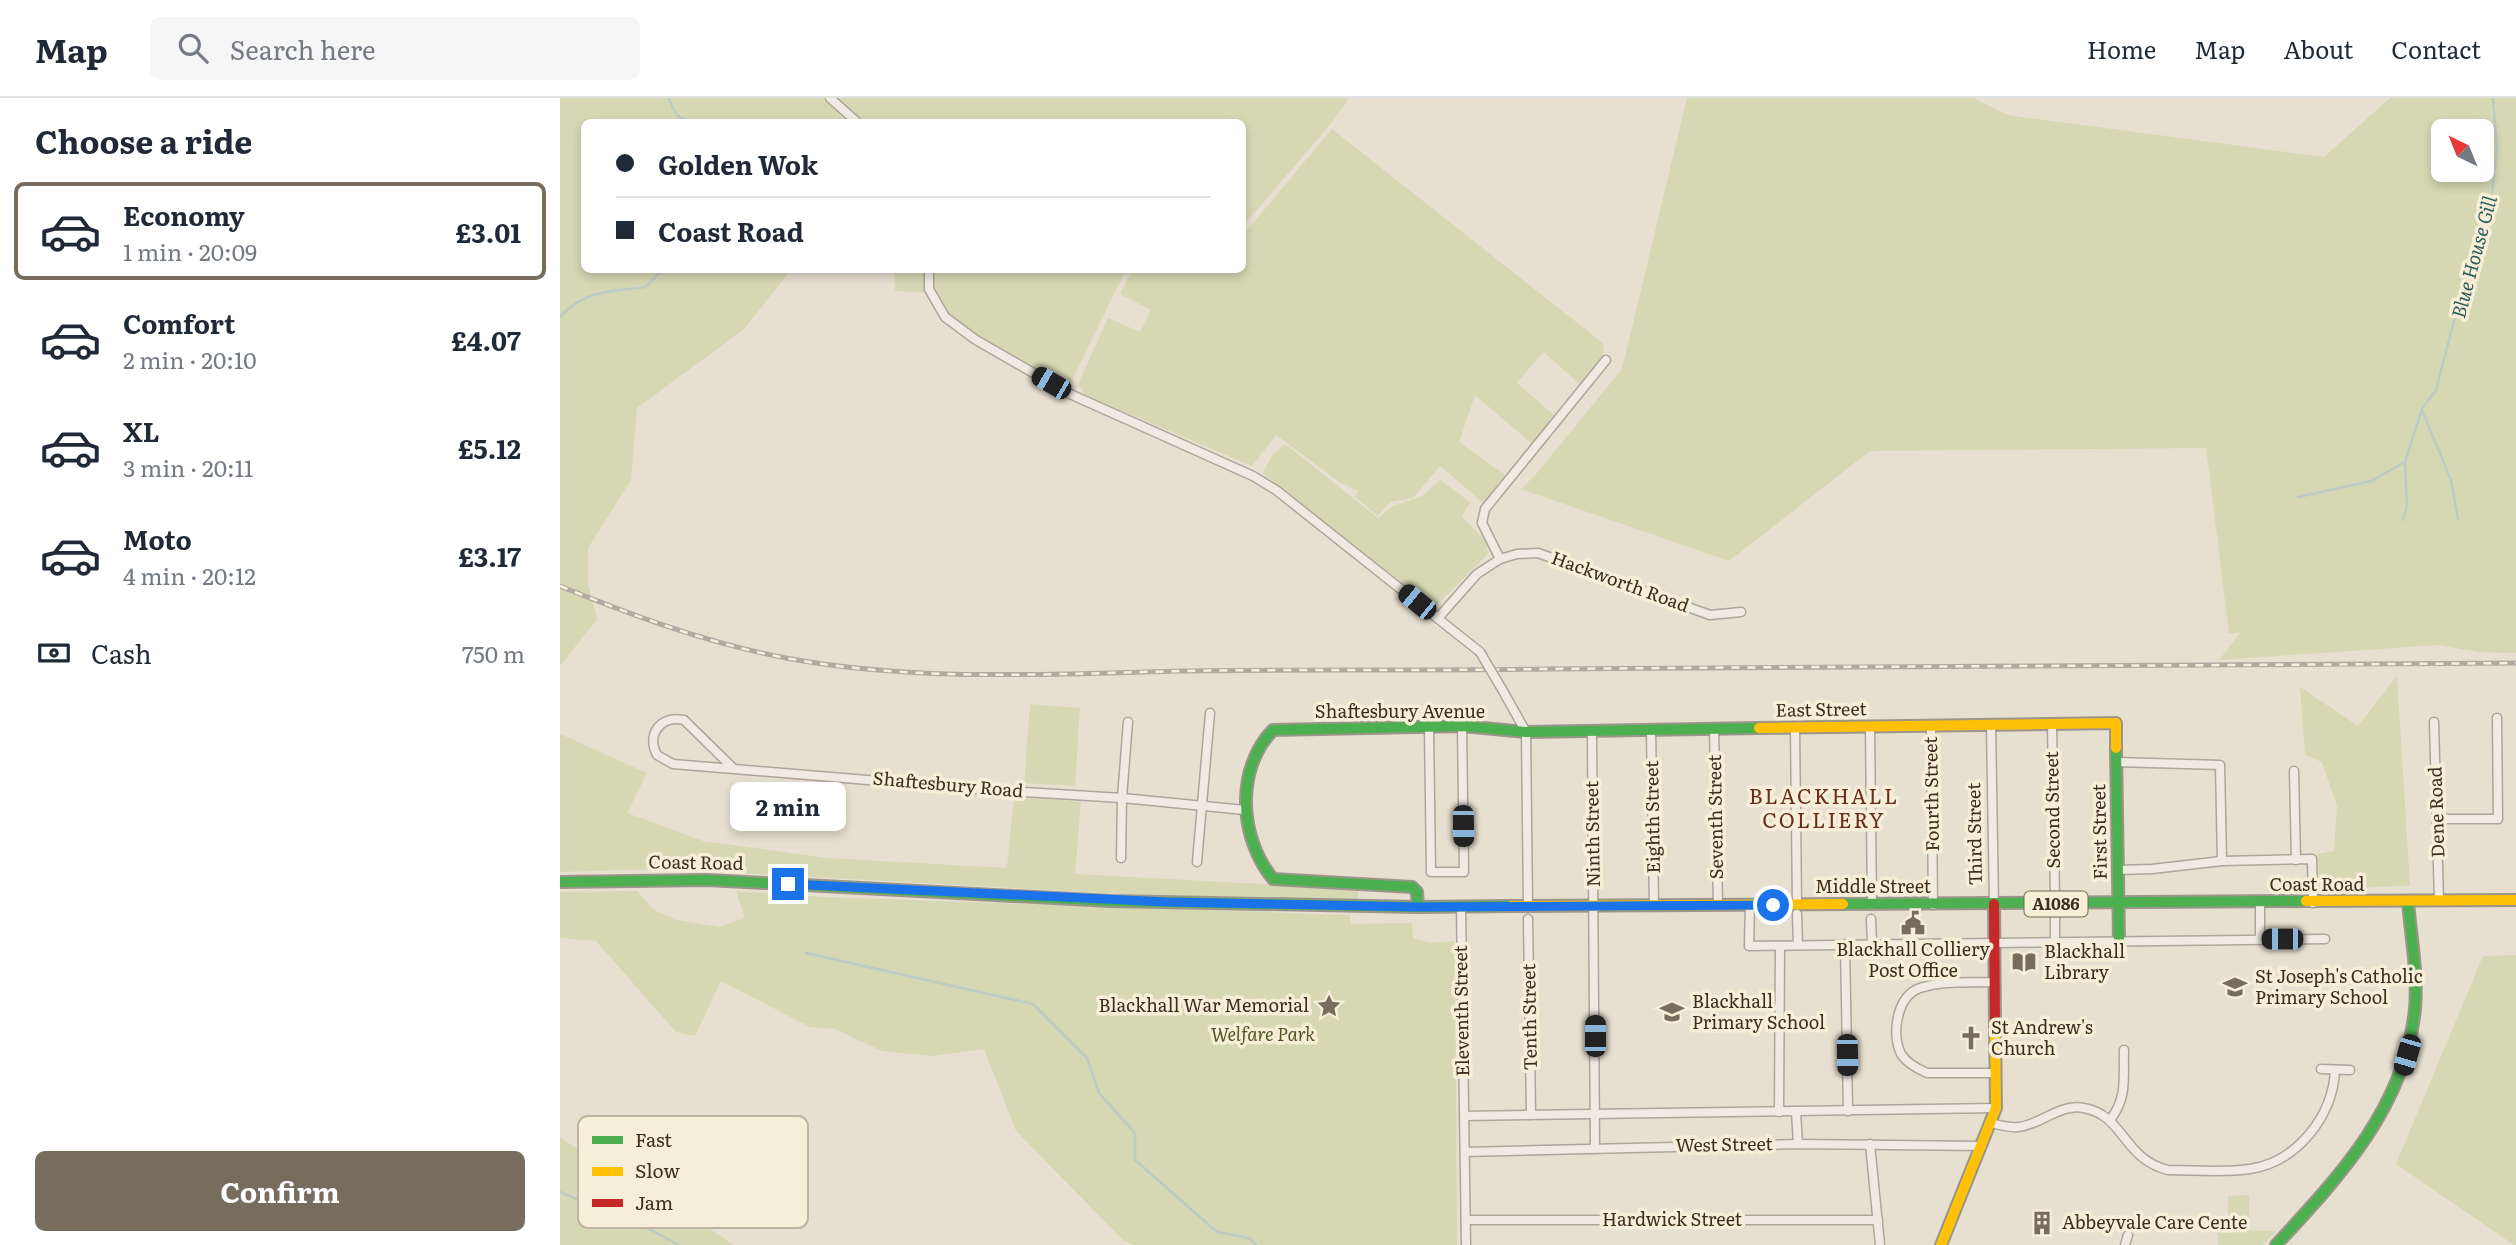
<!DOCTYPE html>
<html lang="en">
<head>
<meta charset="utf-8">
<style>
  :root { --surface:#fff; --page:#f6f6f7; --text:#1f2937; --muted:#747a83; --line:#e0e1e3; --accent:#786c5e }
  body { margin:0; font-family:Literata,serif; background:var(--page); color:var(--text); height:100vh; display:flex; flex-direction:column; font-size:26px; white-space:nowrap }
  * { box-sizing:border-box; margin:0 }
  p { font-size:23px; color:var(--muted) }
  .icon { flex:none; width:38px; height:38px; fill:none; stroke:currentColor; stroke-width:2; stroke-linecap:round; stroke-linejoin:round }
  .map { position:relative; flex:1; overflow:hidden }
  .drawer { display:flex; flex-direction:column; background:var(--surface); width:560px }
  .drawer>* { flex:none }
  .guide { position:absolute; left:21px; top:21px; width:665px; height:154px; border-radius:10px; box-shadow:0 4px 10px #0003; display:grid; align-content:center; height:154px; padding:0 35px; background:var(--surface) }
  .needle { width:46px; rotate:317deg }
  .controls { position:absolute; left:1871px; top:21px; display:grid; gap:14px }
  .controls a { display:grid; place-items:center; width:63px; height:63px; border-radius:10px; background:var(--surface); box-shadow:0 4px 10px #0003; font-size:35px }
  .end { position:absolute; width:32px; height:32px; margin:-16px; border:9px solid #1a73e8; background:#fff; box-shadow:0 0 0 4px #fff }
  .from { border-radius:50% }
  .bubble { position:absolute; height:49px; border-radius:10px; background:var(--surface); box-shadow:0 4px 10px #0003; font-size:23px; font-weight:700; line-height:49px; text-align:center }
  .car { position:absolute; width:21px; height:42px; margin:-21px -10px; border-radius:9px; box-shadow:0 0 5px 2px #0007; background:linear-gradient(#222 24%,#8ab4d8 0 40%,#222 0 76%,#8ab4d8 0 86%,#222 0) }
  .guide b { display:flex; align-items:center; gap:24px; height:66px; font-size:26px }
  .guide b+b { border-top:2px solid var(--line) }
  .guide i { width:18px; height:18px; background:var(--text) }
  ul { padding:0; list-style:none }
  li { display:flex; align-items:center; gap:21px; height:98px; margin:0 14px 10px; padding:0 21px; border:4px solid transparent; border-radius:10px }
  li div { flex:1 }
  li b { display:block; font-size:26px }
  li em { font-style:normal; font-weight:700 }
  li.on { border-color:var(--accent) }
  li>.icon { width:63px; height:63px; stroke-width:1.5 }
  h2 { padding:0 35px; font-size:32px; line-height:84px }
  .pay { display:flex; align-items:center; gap:18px; height:77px; padding:0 35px; font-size:26px }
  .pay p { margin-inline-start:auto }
  .cta { display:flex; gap:14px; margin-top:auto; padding:14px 35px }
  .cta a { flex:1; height:80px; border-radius:10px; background:var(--accent); color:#fff; font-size:28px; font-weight:700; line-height:80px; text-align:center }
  header { display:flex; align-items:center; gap:42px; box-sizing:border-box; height:98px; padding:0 35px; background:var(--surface); border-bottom:2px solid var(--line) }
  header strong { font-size:33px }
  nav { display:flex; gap:38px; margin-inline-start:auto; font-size:24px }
  .search { width:490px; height:63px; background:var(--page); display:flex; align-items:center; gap:18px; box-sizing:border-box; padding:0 24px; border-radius:10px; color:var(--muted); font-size:26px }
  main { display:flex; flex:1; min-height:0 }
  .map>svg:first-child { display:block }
</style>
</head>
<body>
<header>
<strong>Map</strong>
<div class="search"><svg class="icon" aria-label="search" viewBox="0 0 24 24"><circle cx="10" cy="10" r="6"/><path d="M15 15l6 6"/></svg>Search here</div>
<nav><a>Home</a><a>Map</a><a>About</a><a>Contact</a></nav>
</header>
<main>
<section class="drawer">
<h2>Choose a ride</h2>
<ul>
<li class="on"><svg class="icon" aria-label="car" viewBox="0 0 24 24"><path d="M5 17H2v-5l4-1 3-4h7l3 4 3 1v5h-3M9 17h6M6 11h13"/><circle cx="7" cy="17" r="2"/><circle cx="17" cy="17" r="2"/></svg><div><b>Economy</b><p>1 min · 20:09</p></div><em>£3.01</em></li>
<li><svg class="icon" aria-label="car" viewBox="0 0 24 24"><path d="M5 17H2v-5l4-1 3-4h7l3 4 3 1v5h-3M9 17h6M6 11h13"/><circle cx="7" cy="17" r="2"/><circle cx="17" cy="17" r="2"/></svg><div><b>Comfort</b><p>2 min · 20:10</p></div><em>£4.07</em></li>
<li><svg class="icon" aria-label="car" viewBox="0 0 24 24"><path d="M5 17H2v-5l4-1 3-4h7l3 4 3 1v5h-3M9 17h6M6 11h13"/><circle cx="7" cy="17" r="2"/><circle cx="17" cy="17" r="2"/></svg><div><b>XL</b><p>3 min · 20:11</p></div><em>£5.12</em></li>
<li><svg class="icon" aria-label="car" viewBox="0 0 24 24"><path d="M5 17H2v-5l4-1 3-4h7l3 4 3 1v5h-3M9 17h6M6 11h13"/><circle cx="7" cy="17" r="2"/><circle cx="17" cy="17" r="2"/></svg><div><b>Moto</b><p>4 min · 20:12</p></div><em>£3.17</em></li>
</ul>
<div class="pay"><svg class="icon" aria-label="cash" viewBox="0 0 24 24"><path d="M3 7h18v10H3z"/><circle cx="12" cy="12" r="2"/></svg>Cash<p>750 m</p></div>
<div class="cta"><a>Confirm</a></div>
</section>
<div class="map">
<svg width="1956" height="1147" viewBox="0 0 1956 1147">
  <rect width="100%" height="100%" fill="#e7e0d1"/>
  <!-- green -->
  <g fill="#d6d7b3" fill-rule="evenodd">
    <path d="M0 0H789L769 28 683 128 682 24H24V172H231L184 231 77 310 71 382 28 450V486L37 521 0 568Z"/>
    <path d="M1127 0H1413L1448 17 1764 59 1830 0H1956V555L1918 554 1878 547 1659 562 1680 535H1669L1646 350 1310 353 1169 463 961 391 977 375 1062 271ZM1883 33H1922V72H1883Z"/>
    <path d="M772 31 1044 246 1042 262 1021 287 983 254 957 285 995 318 972 346 915 297 899 344 945 377 923 405 880 368 853 400 830 404 818 418 795 399 798 393 779 384 716 337 692 368 525 297 518 286 548 220 580 234 591 212 560 196 572 172H682L683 137Z"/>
    <path d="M334 172H566L506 294 385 219 371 195 335 193Z"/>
    <path d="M723 347 728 348 818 420 833 408 862 398 880 382 910 404 902 418 925 443 928 456 874 510 703 375 711 359Z"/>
    <path d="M1837 578 1850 788 1758 791 1757 756 1774 753 1777 708 1762 664 1745 657 1740 589 1798 628Z"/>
    <path d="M470 606 520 610 515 688 464 685Z"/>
    <path d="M0 636 87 675 67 715 143 743 268 760 447 770 454 698 521 704 515 776 798 791V801L636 800 105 771 0 774Z"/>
    <path d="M77 793 94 812 116 822 159 829 185 820 176 793 264 799 790 817 791 826 852 825 853 840 869 845 895 843 897 1147H574L564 1143 456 1033 424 951 371 958 322 953 275 931 250 929 161 883 135 938 116 934 36 843 0 840V794Z"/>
    <path d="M1956 857V1147H1954L1836 1066 1923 858Z"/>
    <path d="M0 1040 153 1133 173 1147H0Z"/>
    <path d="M1689 1097V1129H1668V1098Z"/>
    <path d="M1658 1132 1716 1133 1703 1147H1658Z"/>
  </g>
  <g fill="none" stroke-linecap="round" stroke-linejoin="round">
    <!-- stream -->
    <g stroke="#bcccc2" stroke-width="2.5">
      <path d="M109 0C117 23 119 21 142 24"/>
      <path d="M0 219C24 192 53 193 86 189L102 172"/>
      <path d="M1862 312 1891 382 1898 421"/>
      <path d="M1738 399 1811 383 1845 364 1862 311 1876 292 1894 223 1930 113 1937 51 1933 0"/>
      <path d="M1843 422 1847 408 1845 364"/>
      <path d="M246 855 473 906 527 960 539 995 575 1035V1062L657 1134 689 1140 696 1147"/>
      <path d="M0 1094 91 1132 119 1147"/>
    </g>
    <!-- street casing -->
    <g stroke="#ada599" stroke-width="11">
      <g id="street">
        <path d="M270 0 297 24"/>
        <path d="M369 172V191L385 219 416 242 510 296 693 378 716 392 920 554"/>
        <path d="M940 461 957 456 978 455 1150 517 1181 514"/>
        <path d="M878 520 917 476 940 461 922 425 925 411 1046 262"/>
        <path d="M943 593 966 634 968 809"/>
        <path d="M1874 624 1879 803"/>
        <path d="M1492 626 1495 798"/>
        <path d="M1431 627 1434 806"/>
        <path d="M1371 628 1373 807"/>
        <path d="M869 629 871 774H904L902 628"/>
        <path d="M1310 629 1312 807"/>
        <path d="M1235 630 1237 807"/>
        <path d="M1154 631 1158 806"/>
        <path d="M1091 632 1094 806"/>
        <path d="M1032 633 1035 1050"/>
        <path d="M1556 664 1660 667 1662 763"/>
        <path d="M173 670 124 622C101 617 86 636 97 657L113 666 416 691 562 700 685 712"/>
        <path d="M1734 673 1736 762"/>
        <path d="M1877 721H1938L1937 620"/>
        <path d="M561 760 562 700 568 624"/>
        <path d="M637 764 650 615"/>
        <path d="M1558 772 1592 771 1662 763 1752 761 1753 805"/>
        <path d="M1190 806 1189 848 1765 841"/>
        <path d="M901 808 906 1147"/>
        <path d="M1237 816 1238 847"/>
        <path d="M968 821 971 1017"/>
        <path d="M1311 821 1312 846"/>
        <path d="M1700 841V805"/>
        <path d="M1495 843V816"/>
        <path d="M1285 846 1288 1013"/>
        <path d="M1435 884C1412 885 1383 882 1360 890 1337 898 1331 935 1341 956 1346 964 1358 971 1367 975H1436"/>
        <path d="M1761 971 1790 972"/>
        <path d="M1219 1014 1220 848"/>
        <path d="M1236 1014 1238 1046"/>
        <path d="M904 1018 1436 1010"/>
        <path d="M1550 1022C1568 999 1563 979 1564 952"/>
        <path d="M1431 1025C1440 1027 1449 1030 1458 1029 1481 1027 1500 1005 1524 1010 1564 1017 1563 1061 1608 1072 1635 1072 1664 1075 1690 1071 1737 1064 1773 1018 1775 972"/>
        <path d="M1310 1046 1320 1147"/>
        <path d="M905 1054 1238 1046 1422 1048"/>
        <path d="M906 1122H1318"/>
        <path d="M1565 1147 1568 1137"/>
      </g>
    </g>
    <!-- fast casing -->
    <g stroke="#9c958a" stroke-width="14">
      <g id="fast">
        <path d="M1556 650 1559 843"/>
        <path d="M0 784 147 782 551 803 858 809 951 808"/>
        <path d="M1283 806 1746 803"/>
        <path d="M858 809 857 794 852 789 713 781C679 740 675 671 713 632L902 628 966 634 1199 630"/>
        <path d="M1716 1147C1780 1078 1845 1009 1855 911 1858 876 1851 839 1848 804"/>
      </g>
    </g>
    <!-- slow casing -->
    <g stroke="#9c958a" stroke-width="14">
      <g id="slow">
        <path d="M1199 630 1556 625V650"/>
        <path d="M1746 803 1956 802"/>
        <path d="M951 808 1283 806"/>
        <path d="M1381 1147 1436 1010 1435 927"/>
      </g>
    </g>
    <!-- jam casing -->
    <g stroke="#9c958a" stroke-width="14">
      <path id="jam" d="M1434 806 1435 927"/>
    </g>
    <!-- street -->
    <use href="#street" stroke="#efebe3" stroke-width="8"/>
    <!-- fast -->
    <use href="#fast" stroke="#4caf50" stroke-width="10"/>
    <!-- slow -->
    <use href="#slow" stroke="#ffc107" stroke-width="10"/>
    <!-- jam -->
    <use href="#jam" stroke="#c62828" stroke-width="10"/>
    <!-- rail casing -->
    <g stroke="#afaaa2" stroke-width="5">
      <path id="rail" d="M0 488C74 518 147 545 226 560 355 584 490 576 621 573 743 571 865 573 987 571 1310 568 1633 568 1956 565"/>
    </g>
    <!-- rail -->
    <use href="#rail" stroke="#f7eed8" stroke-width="2.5" stroke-dasharray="8" stroke-linecap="butt"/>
    <!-- street-bridge casing -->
    <g stroke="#ada599" stroke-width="11" stroke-linecap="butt">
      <path id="street-bridge" d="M920 554 943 593"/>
    </g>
    <!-- street-bridge -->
    <use href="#street-bridge" stroke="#efebe3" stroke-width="8"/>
  </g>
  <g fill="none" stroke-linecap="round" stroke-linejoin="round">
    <!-- route -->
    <path stroke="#1a73e8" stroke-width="9" d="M228 786 607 804 858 809 1213 807"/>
  </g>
  <!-- icons -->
  <defs>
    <g id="civic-bare" transform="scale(1.89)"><path d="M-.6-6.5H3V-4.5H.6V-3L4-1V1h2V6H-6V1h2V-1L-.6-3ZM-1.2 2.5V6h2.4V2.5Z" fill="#786c5e" stroke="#f7eed8" stroke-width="2.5" paint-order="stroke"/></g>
    <g id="library-bare" transform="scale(1.89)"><path d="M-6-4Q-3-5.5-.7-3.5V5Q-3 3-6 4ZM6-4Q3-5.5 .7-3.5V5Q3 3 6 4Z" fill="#786c5e" stroke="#f7eed8" stroke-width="2.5" paint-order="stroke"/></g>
    <g id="school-bare" transform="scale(1.89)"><path d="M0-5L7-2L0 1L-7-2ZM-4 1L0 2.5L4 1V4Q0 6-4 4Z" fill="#786c5e" stroke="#f7eed8" stroke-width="2.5" paint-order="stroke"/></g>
    <g id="sight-bare" transform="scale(1.89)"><path d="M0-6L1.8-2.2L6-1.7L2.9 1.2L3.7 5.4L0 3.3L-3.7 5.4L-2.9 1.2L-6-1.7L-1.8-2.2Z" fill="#786c5e" stroke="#f7eed8" stroke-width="2.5" paint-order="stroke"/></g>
    <g id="church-bare" transform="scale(1.89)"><path d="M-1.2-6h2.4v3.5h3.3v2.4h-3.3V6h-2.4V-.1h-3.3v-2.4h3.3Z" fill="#786c5e" stroke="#f7eed8" stroke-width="2.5" paint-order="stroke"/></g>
    <g id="building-bare" transform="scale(1.89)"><path d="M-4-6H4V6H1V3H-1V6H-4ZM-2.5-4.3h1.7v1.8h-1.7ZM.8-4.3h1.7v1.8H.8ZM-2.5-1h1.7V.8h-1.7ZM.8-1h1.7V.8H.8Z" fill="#786c5e" stroke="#f7eed8" stroke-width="2.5" paint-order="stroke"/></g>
  </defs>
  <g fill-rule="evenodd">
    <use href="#civic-bare" x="1353" y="825"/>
    <use href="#library-bare" x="1464" y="864"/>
    <use href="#school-bare" x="1675" y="889"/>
    <use href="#sight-bare" x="769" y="908"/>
    <use href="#school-bare" x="1112" y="914"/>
    <use href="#church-bare" x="1411" y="940"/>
    <use href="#building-bare" x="1482" y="1125"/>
  </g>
  <g text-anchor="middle" stroke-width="7" stroke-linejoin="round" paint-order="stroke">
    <!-- shield labels -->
    <rect fill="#f7eed8" stroke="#756857" stroke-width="2" x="1464.5" y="793.5" width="63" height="25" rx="5"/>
    <g font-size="16" font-weight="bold" fill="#3d2e20">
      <text x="1496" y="812">A1086</text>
    </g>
    <!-- street labels -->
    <g font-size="18" fill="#3d2e20" stroke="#f7eed8">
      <text transform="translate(1060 484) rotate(20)" y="6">Hackworth Road</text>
      <text transform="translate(1261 612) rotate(-1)" y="6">East Street</text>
      <text x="840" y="620">Shaftesbury Avenue</text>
      <text transform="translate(388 687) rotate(5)" y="6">Shaftesbury Road</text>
      <text transform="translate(1372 696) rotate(-91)" y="6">Fourth Street</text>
      <text transform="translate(1493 712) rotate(-91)" y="6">Second Street</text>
      <text transform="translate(1877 714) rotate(-92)" y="6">Dene Road</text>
      <text transform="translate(1093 719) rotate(-91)" y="6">Eighth Street</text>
      <text transform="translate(1156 719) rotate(-91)" y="6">Seventh Street</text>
      <text transform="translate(1540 734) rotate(-91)" y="6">First Street</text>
      <text transform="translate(1033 736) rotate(-91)" y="6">Ninth Street</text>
      <text transform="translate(1415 736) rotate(-91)" y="6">Third Street</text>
      <text transform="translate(136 765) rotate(1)" y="6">Coast Road</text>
      <text x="1757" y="793">Coast Road</text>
      <text x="1313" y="795">Middle Street</text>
      <text transform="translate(902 913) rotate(-91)" y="6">Eleventh Street</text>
      <text transform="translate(970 919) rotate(-91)" y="6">Tenth Street</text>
      <text transform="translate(1164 1047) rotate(-1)" y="6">West Street</text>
      <text x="1112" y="1128">Hardwick Street</text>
    </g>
    <!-- poi labels -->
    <g font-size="18" fill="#3d2e20" stroke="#f7eed8" text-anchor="start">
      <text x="1353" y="858" text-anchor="middle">Blackhall Colliery<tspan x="1353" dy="21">Post Office</tspan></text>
      <text x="1484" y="860">Blackhall<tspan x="1484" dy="21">Library</tspan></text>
      <text x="1695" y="885">St Joseph's Catholic<tspan x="1695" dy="21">Primary School</tspan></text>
      <text x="1132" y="910">Blackhall<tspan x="1132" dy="21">Primary School</tspan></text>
      <text x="749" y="914" text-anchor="end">Blackhall War Memorial</text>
      <text x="1431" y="936">St Andrew's<tspan x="1431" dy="21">Church</tspan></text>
      <text x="1502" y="1131">Abbeyvale Care Cente</text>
    </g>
    <!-- park labels -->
    <g font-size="18" font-style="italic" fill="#4d5a26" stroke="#f7eed8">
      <text x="703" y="943">Welfare Park</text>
    </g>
    <!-- water labels -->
    <g font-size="19" font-style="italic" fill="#2f5d5a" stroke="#f7eed8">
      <text transform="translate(1914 159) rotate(-75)" y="7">Blue House Gill</text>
    </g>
    <!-- quarter labels -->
    <g font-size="21" letter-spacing="2" fill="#6b2e1e" stroke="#f7eed8">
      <text x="1264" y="706">BLACKHALL<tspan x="1264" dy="24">COLLIERY</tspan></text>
    </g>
  </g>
  <!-- legend -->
  <rect x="18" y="1018" width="230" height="112" rx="10" fill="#f7eed8" stroke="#bfb4a1" stroke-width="2"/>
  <rect x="32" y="1038" width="31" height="8" fill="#4caf50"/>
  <rect x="32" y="1069" width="31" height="9" fill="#ffc107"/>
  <rect x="32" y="1101" width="31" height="8" fill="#c62828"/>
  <g font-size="19" fill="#3d2e20">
    <text x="75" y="1049">Fast</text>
    <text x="75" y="1080">Slow</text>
    <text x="75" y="1112">Jam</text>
  </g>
</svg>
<div class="controls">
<a><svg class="needle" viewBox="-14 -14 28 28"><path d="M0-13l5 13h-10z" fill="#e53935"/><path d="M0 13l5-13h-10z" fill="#747a83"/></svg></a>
</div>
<i class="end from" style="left:1213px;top:807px"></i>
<i class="end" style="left:228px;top:786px"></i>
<div class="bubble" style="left:170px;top:684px;width:116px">2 min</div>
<i class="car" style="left:491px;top:285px;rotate:300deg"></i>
<i class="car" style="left:857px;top:504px;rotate:309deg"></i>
<i class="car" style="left:903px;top:728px;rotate:179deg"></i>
<i class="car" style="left:1722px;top:841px;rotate:270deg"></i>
<i class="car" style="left:1035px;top:938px;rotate:0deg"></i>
<i class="car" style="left:1287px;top:957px;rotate:179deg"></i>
<i class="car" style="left:1847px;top:957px;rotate:196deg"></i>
<div class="guide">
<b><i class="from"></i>Golden Wok</b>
<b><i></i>Coast Road</b>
</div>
</div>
</main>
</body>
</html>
